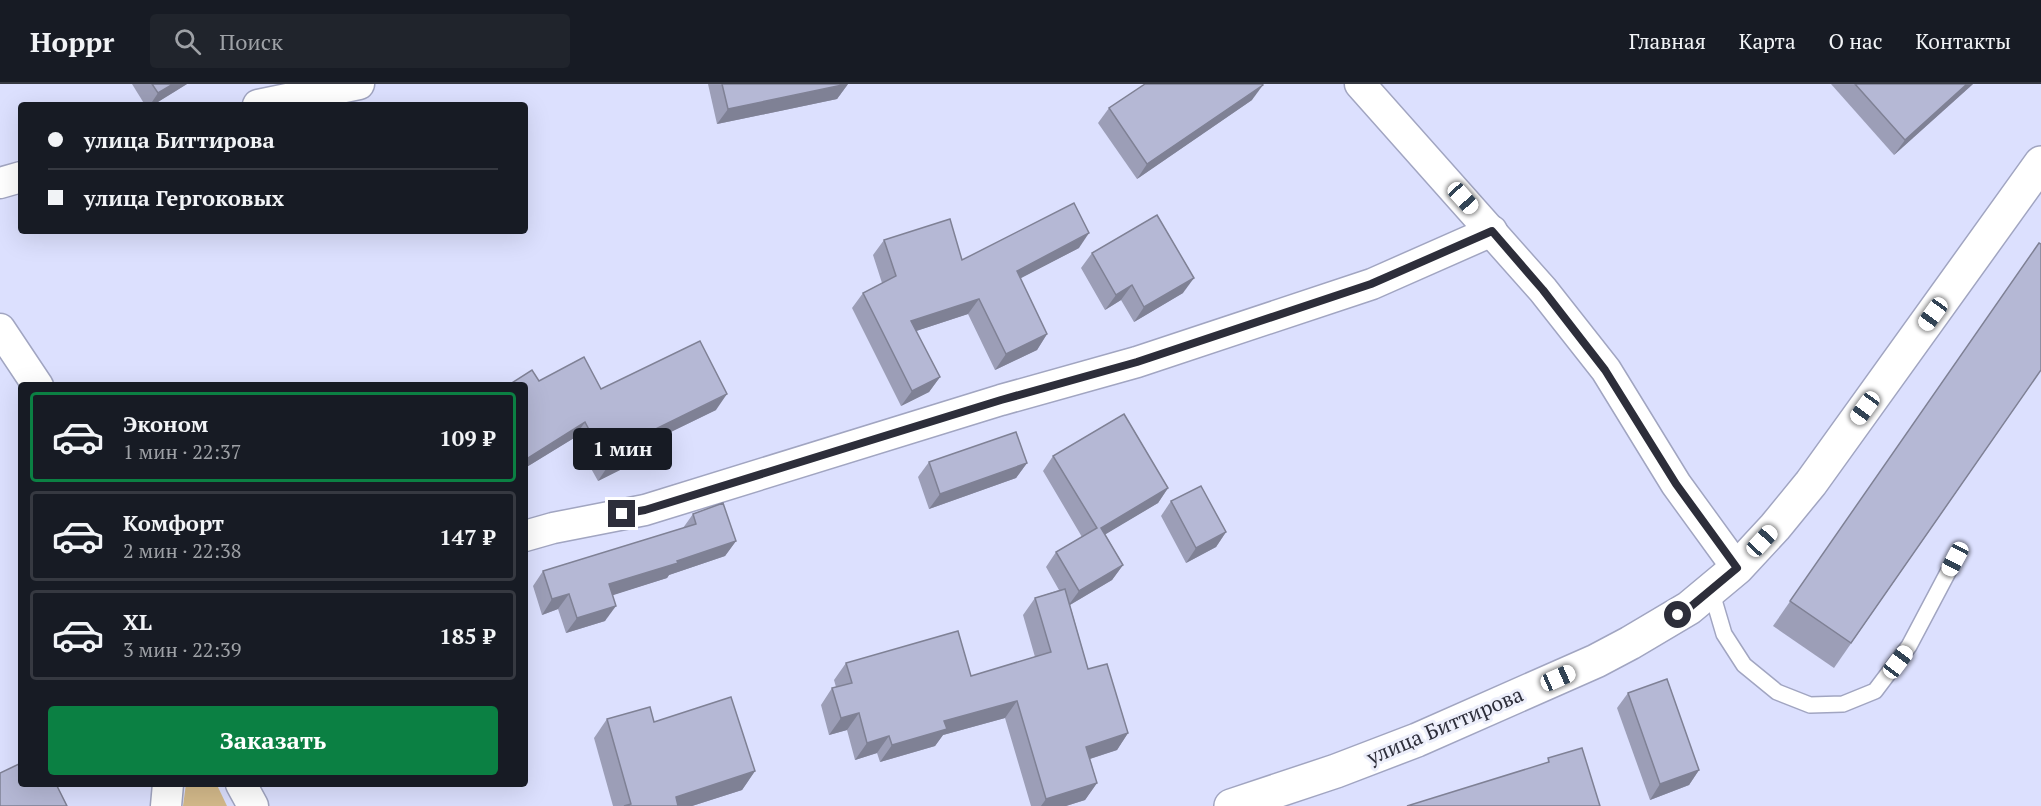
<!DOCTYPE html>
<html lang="ru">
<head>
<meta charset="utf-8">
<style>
  :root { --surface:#171b24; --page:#20242c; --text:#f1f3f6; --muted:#9ea1a6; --line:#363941; --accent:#0b8043 }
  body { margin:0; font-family:"PT Serif",serif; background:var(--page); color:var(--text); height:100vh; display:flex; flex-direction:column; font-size:22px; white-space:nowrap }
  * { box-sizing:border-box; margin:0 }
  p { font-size:20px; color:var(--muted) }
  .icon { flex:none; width:33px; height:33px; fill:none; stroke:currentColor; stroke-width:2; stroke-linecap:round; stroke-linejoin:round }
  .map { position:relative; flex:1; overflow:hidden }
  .side { position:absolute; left:18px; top:298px; width:510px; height:405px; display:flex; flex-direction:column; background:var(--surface); border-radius:6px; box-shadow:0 6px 24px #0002 }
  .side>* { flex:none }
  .banner { position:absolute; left:18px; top:18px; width:510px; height:132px; border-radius:6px; box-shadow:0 6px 24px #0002; display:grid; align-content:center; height:132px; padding:0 30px; background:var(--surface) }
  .end { position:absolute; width:27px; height:27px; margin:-14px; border:8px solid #2d2e3a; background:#fff; box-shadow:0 0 0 3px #fff }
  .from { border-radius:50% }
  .bubble { position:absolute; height:42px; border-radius:6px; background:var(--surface); box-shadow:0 6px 24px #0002; font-size:20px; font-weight:600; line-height:42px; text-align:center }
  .car { position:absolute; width:18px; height:36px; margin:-18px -9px; border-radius:8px; box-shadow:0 0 4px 2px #0007; background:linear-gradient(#fff 24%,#345 0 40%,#fff 0 76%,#345 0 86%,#fff 0) }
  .banner b { display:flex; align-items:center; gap:21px; height:57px; font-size:22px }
  .banner b+b { border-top:2px solid var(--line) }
  .banner i { width:15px; height:15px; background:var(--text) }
  ul { padding:10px 0 0; list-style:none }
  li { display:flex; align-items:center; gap:18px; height:90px; margin:0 12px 9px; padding:0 18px; border:3px solid var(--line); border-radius:6px }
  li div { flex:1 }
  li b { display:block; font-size:22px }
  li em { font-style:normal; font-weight:600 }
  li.on { border-color:var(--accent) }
  li>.icon { width:54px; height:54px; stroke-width:1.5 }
  .action { display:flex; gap:12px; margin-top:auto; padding:12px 30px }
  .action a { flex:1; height:69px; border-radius:6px; background:var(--accent); color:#fff; font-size:24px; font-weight:600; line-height:69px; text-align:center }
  header { display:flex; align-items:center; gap:36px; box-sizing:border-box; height:84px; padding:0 30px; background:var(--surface); border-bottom:2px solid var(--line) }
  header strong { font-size:28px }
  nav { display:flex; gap:33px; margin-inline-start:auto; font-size:21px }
  .search { width:420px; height:54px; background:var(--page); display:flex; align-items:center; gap:15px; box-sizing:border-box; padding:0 21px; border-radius:6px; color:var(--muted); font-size:22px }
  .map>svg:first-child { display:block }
</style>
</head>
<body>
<header>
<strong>Hoppr</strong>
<div class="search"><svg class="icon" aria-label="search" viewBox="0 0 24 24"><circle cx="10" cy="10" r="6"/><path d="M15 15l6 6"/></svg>Поиск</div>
<nav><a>Главная</a><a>Карта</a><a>О нас</a><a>Контакты</a></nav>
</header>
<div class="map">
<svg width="2041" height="722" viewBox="0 0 2041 722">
  <rect width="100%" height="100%" fill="#dce0fe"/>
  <!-- green -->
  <path fill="#d4ba8b" d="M186 700 217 701 227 722H183Z"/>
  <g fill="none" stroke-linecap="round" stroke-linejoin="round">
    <!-- service casing -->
    <g stroke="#a1a5c1" stroke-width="18">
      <path id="service" d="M1711 506 1724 550 1744 581 1777 608 1810 621 1843 620 1875 607 1909 562 1955 475"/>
    </g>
    <!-- minor casing -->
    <g stroke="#a1a5c1" stroke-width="33">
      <g id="minor">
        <path d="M1360 0 1543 206 1606 286 1676 400 1737 484"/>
        <path d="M258 21 359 0"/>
        <path d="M0 99 21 93"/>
        <path d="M0 245 38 302"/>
        <path d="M525 452 553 444 645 426 1001 316 1137 278 1372 200 1492 147"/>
        <path d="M241 700 253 722"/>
        <path d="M166 722 168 700"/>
      </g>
    </g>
    <!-- tertiary casing -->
    <g stroke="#a1a5c1" stroke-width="36">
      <path id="tertiary" d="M1231 722 1336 687 1417 656 1596 577 1630 559 1689 524 1737 484 1775 443 1811 399 2041 79"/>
    </g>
    <!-- service -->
    <use href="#service" stroke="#fff" stroke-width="15"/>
    <!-- minor -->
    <use href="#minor" stroke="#fff" stroke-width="30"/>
    <!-- tertiary -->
    <use href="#tertiary" stroke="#fff" stroke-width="33"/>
  </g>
  <!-- wall -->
  <g fill="#9c9eb7">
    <path d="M132 0H187L153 21H145Z"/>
    <path d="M708 0H848L837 15 717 40Z"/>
    <path d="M1831 0H1973L1894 71Z"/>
    <path d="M1252 16 1137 95 1098 39 1109 24Z"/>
    <path d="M884 156 962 176 1079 164 1020 194 1047 250 1037 266 995 286 968 230 916 247 940 293 929 308 901 322 852 224 863 209 882 199 873 171Z"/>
    <path d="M2039 159 2041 286 1834 584 1773 542Z"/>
    <path d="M1092 169 1183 209 1134 238 1121 216 1105 226 1081 184Z"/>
    <path d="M539 297 601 305 716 326 634 366 635 369 624 384 598 397 574 354 525 384V302Z"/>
    <path d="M1053 372 1168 404 1158 419 1105 450 1123 481 1112 496 1070 521 1088 585 1128 649 1117 666 1090 675 1097 699 1085 716 1066 722H1031L1005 634 943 651 935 662 880 678 877 669 855 676 847 646 829 651 821 621 832 604 836 603 834 596 846 579 971 592 1035 573 1023 531 1035 514 1059 506 1046 483 1056 468 1082 453 1043 387Z"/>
    <path d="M929 378 1027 379 1016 394 929 425 918 393Z"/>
    <path d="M1171 417 1226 448 1216 463 1186 479 1161 432Z"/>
    <path d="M693 430 736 457 725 472 669 491 667 494 612 511 605 537 566 549 558 525 542 531 533 502 543 487 683 444Z"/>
    <path d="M1628 609 1699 686 1689 701 1650 716 1617 624Z"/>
    <path d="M607 635 654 638 755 687 742 706 692 722H613L594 654Z"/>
  </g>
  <!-- shaded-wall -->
  <g fill="#7f8195">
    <path d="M173 0H187L153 21H150L158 9Z"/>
    <path d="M848 0 837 15 717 40 728 25Z"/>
    <path d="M1967 0H1973L1894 71 1905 56Z"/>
    <path d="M1263 1 1252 16 1137 95 1147 80Z"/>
    <path d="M1089 149 1079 164 1006 202 1017 187Z"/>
    <path d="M1194 194 1183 209 1134 238 1144 223Z"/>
    <path d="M1132 201 1121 216 1105 226 1116 211Z"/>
    <path d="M979 215 968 230 901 252 911 237Z"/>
    <path d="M1047 250 1037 266 995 286 1006 270Z"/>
    <path d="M940 293 929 308 901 322 912 307Z"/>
    <path d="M727 310 716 326 619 373 629 358Z"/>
    <path d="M585 338 574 354 525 384V376Z"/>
    <path d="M635 369 624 384 598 397 608 382Z"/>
    <path d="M1027 379 1016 394 929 425 940 410Z"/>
    <path d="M1168 404 1158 419 1091 459 1101 444Z"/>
    <path d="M1226 448 1216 463 1186 479 1196 464Z"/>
    <path d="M736 457 725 472 669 491 667 494 598 516 609 500Z"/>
    <path d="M1123 481 1112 496 1068 522 1079 507Z"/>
    <path d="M569 510 558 525 542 531 552 515Z"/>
    <path d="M616 522 605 537 566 549 577 534Z"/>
    <path d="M1017 617 1005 634 943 651 935 662 880 678 892 661 944 637Z"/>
    <path d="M859 629 847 646 829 651 841 634Z"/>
    <path d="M1128 649 1117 666 1074 680 1086 663Z"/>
    <path d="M889 652 877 669 855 676 867 659Z"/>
    <path d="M1699 686 1689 701 1650 716 1660 700Z"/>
    <path d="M755 687 742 706 692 722H669L676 713Z"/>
    <path d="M1097 699 1085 716 1066 722H1041L1046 715Z"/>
  </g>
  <!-- building -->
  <g fill="#b5b8d5" stroke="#7f8195" stroke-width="1.5">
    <path d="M152 0H173L158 9Z"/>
    <path d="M722 0H847L728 25Z"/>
    <path d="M1145 0H1262L1263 1 1147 80 1109 24Z"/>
    <path d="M1855 0H1967L1905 56Z"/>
    <path d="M1074 119 1089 149 1017 187 1047 250 1006 270 979 215 911 237 940 293 912 307 863 209 896 192 884 156 950 135 962 176Z"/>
    <path d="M1157 131 1194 194 1144 223 1132 201 1116 211 1092 169Z"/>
    <path d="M2039 159 2041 160V286L1851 559 1790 517Z"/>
    <path d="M700 257 727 310 629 358 635 369 608 382 585 338 525 376V302H507L532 286 539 297 584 273 601 305Z"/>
    <path d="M1124 330 1168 404 1101 444 1123 481 1079 507 1056 468 1097 444 1053 372Z"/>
    <path d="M1016 348 1027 379 940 410 929 378Z"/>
    <path d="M1201 402 1226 448 1196 464 1171 417Z"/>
    <path d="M723 419 736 457 677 477 678 479 609 500 616 522 577 534 569 510 552 515 543 487 696 440 693 430Z"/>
    <path d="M1065 505 1088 585 1107 580 1128 649 1086 663 1097 699 1046 715 1017 617 944 637 947 645 892 661 889 652 867 659 859 629 841 634 832 604 852 599 846 579 958 547 971 592 1051 568 1035 514Z"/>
    <path d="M1667 595 1699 686 1660 700 1628 609Z"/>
    <path d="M731 613 755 687 676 713 678 722H624L631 720 607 635 650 623 654 638Z"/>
    <path d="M1582 664 1600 722H1407L1549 678 1548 674Z"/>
    <path d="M21 679V700H56L67 722H0V689Z"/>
  </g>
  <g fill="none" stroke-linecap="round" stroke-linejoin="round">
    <!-- route -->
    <path stroke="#2d2e3a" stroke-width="8" d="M622 430 645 426 1001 316 1137 278 1371 200 1492 147 1543 206 1605 286 1676 400 1737 484 1689 524 1678 531"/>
  </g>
  <g text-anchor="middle" stroke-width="6" stroke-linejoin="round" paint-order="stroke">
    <!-- street labels -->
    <g font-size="21" fill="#2d2e3a" stroke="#edeffb">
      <text transform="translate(1445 642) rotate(-23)" y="7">улица Биттирова</text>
    </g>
  </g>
</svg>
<i class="end from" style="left:1678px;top:531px"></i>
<i class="end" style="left:622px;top:430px"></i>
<div class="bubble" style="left:573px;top:344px;width:99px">1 мин</div>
<i class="car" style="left:1463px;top:114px;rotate:138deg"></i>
<i class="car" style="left:1933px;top:230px;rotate:216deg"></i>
<i class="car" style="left:1865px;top:324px;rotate:216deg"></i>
<i class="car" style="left:1762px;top:457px;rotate:43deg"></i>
<i class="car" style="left:1955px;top:475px;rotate:208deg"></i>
<i class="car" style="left:1898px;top:578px;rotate:37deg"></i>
<i class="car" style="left:1558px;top:594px;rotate:66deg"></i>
<div class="banner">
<b><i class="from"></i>улица Биттирова</b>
<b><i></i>улица Гергоковых</b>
</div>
<section class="side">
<ul>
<li class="on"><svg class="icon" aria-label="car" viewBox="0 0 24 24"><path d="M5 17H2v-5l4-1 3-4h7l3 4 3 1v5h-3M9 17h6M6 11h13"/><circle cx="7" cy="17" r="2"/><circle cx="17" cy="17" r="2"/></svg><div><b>Эконом</b><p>1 мин · 22:37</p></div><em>109 ₽</em></li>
<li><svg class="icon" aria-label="car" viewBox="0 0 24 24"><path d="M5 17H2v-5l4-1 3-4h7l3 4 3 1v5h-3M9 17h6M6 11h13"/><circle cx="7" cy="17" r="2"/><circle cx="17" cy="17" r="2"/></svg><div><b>Комфорт</b><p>2 мин · 22:38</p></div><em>147 ₽</em></li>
<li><svg class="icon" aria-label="car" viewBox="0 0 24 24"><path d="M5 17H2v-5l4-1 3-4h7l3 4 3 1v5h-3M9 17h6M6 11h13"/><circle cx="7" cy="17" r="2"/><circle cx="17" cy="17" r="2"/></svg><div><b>XL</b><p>3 мин · 22:39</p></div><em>185 ₽</em></li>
</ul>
<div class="action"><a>Заказать</a></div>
</section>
</div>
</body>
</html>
